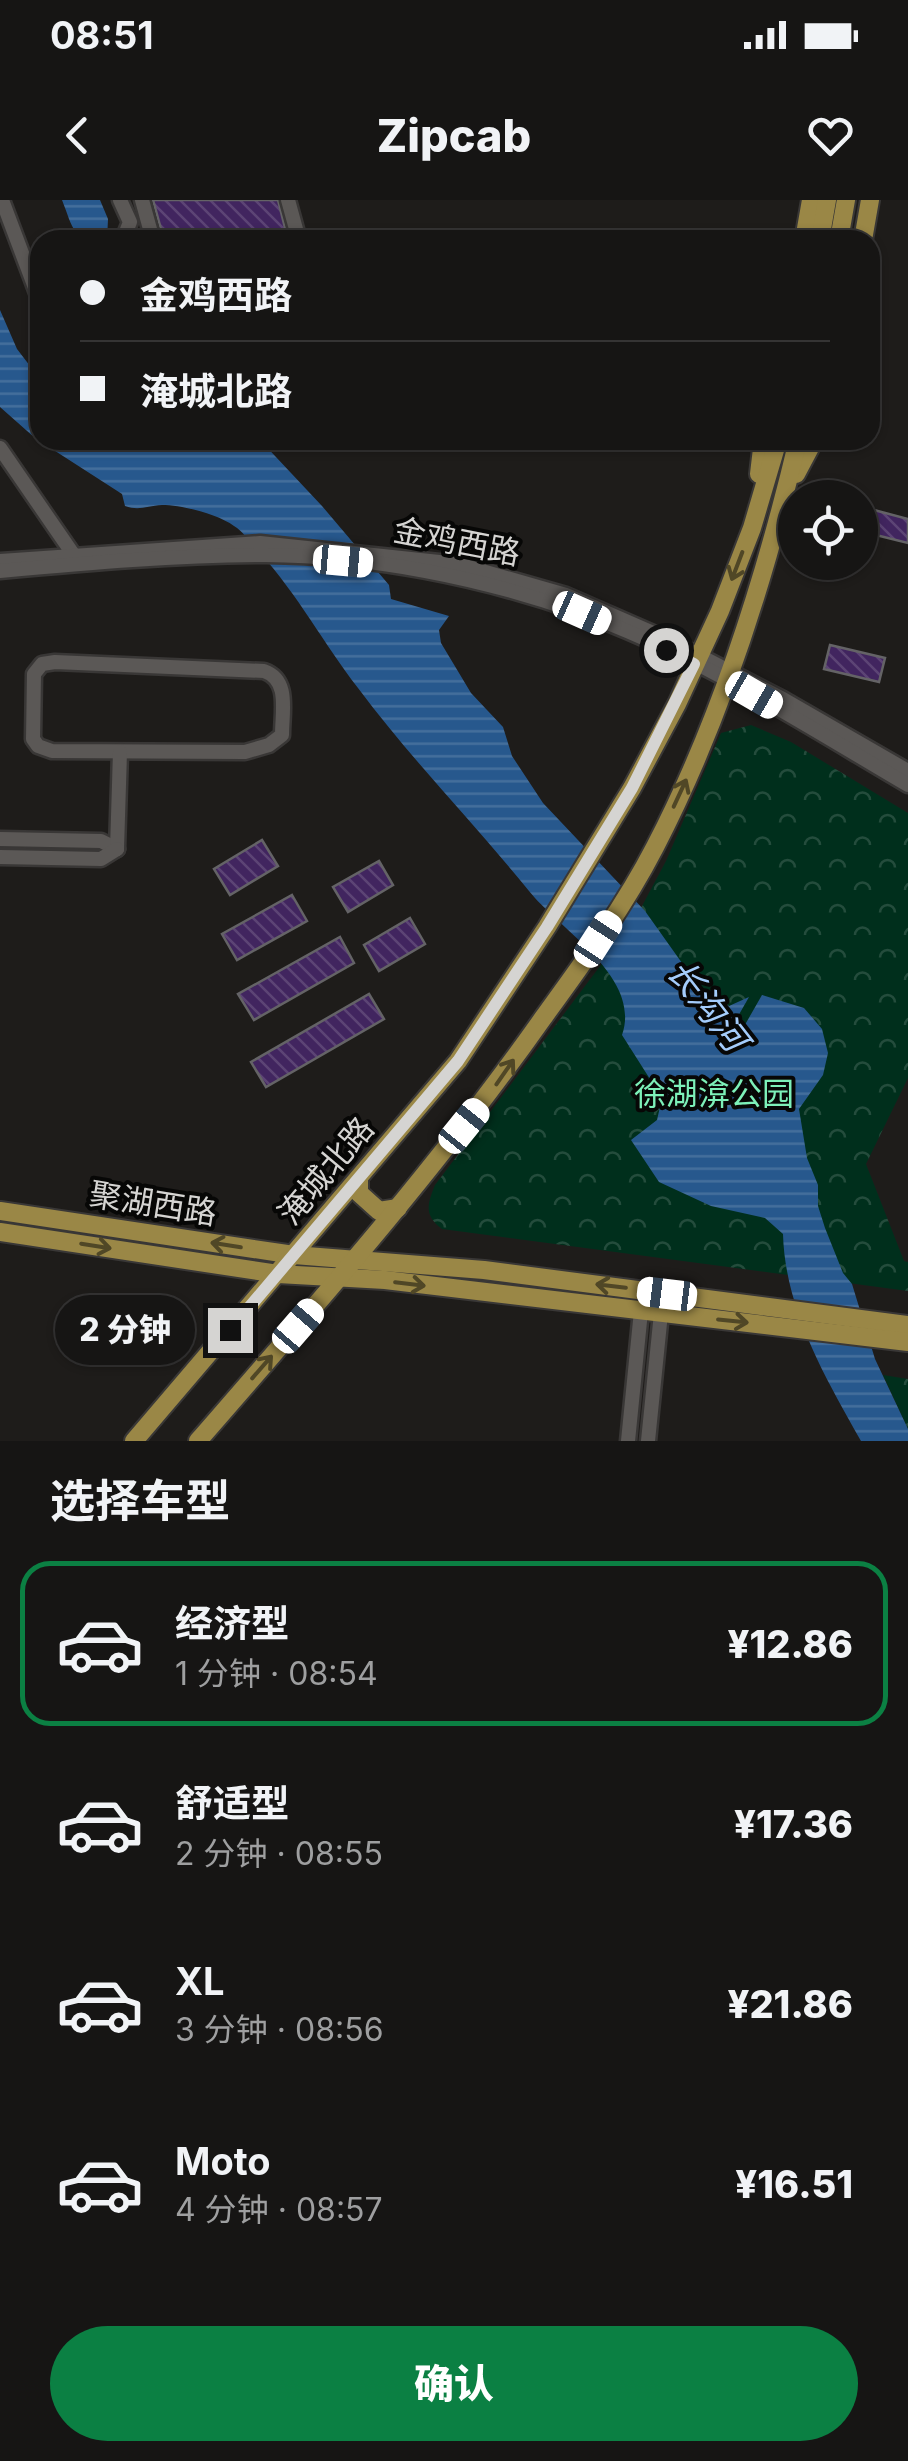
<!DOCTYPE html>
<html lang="zh">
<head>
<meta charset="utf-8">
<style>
  :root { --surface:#161514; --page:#232222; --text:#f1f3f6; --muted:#9e9fa0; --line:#353434; --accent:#0b8043 }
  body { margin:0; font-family:Inter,"Noto Sans SC",sans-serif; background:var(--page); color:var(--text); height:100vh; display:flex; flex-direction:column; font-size:38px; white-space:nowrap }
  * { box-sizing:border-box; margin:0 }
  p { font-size:32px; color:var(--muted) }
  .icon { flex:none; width:55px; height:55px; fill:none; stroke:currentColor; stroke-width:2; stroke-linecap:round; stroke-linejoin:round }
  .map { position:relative; height:1241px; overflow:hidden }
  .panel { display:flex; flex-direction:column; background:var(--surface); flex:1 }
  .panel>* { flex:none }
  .top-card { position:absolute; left:30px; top:30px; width:850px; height:220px; border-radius:30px; box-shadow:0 2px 8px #0004,0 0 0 2px var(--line); display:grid; align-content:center; height:220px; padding:0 50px; background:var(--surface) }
  .controls { position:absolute; left:778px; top:280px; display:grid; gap:20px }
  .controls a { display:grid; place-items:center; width:100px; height:100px; border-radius:50%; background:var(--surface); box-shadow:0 2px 8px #0004,0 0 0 2px var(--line); font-size:50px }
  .end { position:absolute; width:45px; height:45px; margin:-22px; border:12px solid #d5d4d2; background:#111; box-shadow:0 0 0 5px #111 }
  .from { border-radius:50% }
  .bubble { position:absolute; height:70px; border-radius:35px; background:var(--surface); box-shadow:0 2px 8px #0004,0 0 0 2px var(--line); font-size:32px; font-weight:800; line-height:70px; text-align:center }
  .car { position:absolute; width:30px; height:60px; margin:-30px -15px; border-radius:12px; box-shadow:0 0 8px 2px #0007; background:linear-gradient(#fff 24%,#345 0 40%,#fff 0 76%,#345 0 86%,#fff 0) }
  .top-card b { display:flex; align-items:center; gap:35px; height:95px; font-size:38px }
  .top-card b+b { border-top:2px solid var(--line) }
  .top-card i { width:25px; height:25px; background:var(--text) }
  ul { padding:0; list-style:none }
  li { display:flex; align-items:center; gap:30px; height:165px; margin:0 20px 15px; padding:0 30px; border:5px solid transparent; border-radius:30px }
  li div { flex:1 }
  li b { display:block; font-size:38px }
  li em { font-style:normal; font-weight:800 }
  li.selected { border-color:var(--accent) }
  li>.icon { width:90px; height:90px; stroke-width:1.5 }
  h2 { padding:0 50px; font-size:45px; line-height:120px }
  .primary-button { display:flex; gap:20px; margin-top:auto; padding:20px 50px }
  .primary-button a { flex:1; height:115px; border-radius:60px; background:var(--accent); color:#fff; font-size:40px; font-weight:800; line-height:115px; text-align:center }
  .status { display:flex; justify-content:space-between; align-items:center; height:70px; padding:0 50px; background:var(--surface); direction:ltr }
  .status svg { height:28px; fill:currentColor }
  header { display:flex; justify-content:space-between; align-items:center; height:130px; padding:0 50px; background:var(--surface); font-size:45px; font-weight:800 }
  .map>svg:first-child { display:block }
</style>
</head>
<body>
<div class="status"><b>08:51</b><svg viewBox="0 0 49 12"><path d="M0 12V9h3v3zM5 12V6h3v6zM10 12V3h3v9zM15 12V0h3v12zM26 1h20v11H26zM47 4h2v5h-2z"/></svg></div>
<header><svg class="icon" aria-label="back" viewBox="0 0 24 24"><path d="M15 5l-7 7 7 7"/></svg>Zipcab<svg class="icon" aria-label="heart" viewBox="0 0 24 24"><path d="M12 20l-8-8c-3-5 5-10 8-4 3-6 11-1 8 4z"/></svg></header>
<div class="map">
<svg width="908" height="1241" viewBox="0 0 908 1241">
  <defs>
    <pattern id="park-crowns" width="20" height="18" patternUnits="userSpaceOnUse" patternTransform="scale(2.5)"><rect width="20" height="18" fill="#002f1c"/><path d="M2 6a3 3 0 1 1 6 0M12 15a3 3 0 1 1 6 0" fill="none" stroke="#244c3c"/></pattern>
    <pattern id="water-rules" width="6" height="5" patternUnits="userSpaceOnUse" patternTransform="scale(2.5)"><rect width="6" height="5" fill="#27588d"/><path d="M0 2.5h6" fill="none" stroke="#456f9c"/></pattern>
    <pattern id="building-back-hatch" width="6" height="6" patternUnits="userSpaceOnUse" patternTransform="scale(2.5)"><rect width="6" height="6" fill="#41255f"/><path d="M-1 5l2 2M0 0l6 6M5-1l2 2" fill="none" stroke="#5c4475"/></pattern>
  </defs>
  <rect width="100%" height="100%" fill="#1e1c1a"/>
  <!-- park -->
  <g fill="url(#park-crowns)">
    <path d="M751 525 791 542 908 613V878L866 964 904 1061 908 1062V1091L442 1029C424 1015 427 1005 435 985L634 721 666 661 721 533Z"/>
    <path d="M883 1175 908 1179V1229Z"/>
  </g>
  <!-- water -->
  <g fill="url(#water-rules)">
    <path d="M62 0H100L108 19 107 40C71 40 74 30 62 0Z"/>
    <path d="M0 110 17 149 40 179V240H260L322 306 389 385 391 399 449 416 439 430 441 443 471 493 503 527 512 556 543 603 645 711 709 801H723L729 806 749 797 729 832 738 837 762 795 804 808 822 829 828 853 823 875 799 909 807 958 818 985V1006L825 1028 843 1073 852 1084 875 1159 908 1229V1241H861C825 1177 785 1109 783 1034L765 1018 711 1006 659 982 631 940 657 920 662 898 622 835C642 777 561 731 529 691 473 622 411 559 358 488 324 444 298 395 260 353 252 345 244 332 234 326 218 314 182 305 162 305 147 306 139 311 125 306L122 294 35 238 0 207Z"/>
  </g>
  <!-- building -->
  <g fill="url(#building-back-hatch)" stroke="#646366" stroke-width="2.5">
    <path d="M153 0H278L288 40H164Z"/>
    <path d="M874 310 908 319V343L868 333Z"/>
    <path d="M830 445 885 458 879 482 824 469Z"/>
    <path d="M262 640 278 666 230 695 214 669Z"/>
    <path d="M379 661 393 685 348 712 333 687Z"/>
    <path d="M292 695 307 721 237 760 222 734Z"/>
    <path d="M410 718 425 744 379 771 364 745Z"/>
    <path d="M340 737 354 763 254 820 238 794Z"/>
    <path d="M369 794 384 819 266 887 251 862Z"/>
  </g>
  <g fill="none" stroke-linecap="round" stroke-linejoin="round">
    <!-- minor casing -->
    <g stroke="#393736" stroke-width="19">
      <g id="minor">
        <path d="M2 0 40 101"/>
        <path d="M120 0 130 22 126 32"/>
        <path d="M142 0 153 40"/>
        <path d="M288 0 299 40"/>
        <path d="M0 248 73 354"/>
        <path d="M0 361 260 343 458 364 566 395 669 440 783 499 908 571"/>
        <path d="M0 371C88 363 177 355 266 355 371 356 479 377 578 412 695 453 802 523 908 585"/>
        <path d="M55 462 264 471C290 480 282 511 282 535L269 545 245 552 52 551 38 546 33 539 34 474 42 464Z"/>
        <path d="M0 639 101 641 117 649"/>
        <path d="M117 649 120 552"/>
        <path d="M0 657 101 659 117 649"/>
        <path d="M628 1241 641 1111"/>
        <path d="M648 1241 661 1113"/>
      </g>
    </g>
    <!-- major casing -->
    <g stroke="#393736" stroke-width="22">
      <g id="major">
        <path d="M804 40 811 0"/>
        <path d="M820 40 827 0"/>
        <path d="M839 40 846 0"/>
        <path d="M863 40 870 0"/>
        <path d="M759 274 763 240"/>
        <path d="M796 274 814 240"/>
        <path d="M359 978V993L379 1011 398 1008"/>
        <path d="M0 1011 294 1055 484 1070 908 1125"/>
        <path d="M0 1032 278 1074 385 1080 908 1142"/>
        <path d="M134 1241 458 861 547 727 632 588 677 504 720 411 752 328 778 240"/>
        <path d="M198 1241C318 1103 438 967 543 818 583 763 624 707 655 647 721 520 765 379 798 240"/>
      </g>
    </g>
    <!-- minor -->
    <use href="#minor" stroke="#5b5856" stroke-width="14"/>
    <!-- major -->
    <use href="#major" stroke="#9a8746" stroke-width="18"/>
  </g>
  <!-- one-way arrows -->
  <defs><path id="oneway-shaft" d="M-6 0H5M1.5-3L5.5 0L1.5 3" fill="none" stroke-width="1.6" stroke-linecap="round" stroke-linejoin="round" transform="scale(2.5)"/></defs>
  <g stroke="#504726">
    <use href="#oneway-shaft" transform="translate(737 366) rotate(111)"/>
    <use href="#oneway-shaft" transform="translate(680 593) rotate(-65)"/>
    <use href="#oneway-shaft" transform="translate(505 872) rotate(-55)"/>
    <use href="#oneway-shaft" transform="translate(226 1045) rotate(-171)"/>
    <use href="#oneway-shaft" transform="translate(96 1046) rotate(9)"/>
    <use href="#oneway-shaft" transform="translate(410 1084) rotate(7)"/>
    <use href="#oneway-shaft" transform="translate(611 1086) rotate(-173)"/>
    <use href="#oneway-shaft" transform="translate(733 1121) rotate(6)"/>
    <use href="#oneway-shaft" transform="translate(262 1167) rotate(-49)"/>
  </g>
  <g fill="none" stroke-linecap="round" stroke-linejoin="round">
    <!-- route -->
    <path stroke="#d5d4d2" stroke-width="12" d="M230 1130 458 861 547 727 632 588 694 464 666 450"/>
  </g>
  <g text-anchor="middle" stroke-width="8" stroke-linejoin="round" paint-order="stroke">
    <!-- street labels -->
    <g font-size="32" fill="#d5d4d2" stroke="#070706">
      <text transform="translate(457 342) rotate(11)" y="11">金鸡西路</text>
      <text transform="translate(326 971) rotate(-50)" y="11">淹城北路</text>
      <text transform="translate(153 1004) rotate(9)" y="11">聚湖西路</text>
    </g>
    <!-- park labels -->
    <g font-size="32" fill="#7df0b9" stroke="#070706">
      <text x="714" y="905">徐湖渰公园</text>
    </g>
    <!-- water labels -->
    <g font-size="35" font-style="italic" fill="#a4ccfb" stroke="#070706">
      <text transform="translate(707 805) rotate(52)" y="12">长沟河</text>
    </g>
  </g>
</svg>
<div class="controls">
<a><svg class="icon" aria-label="locate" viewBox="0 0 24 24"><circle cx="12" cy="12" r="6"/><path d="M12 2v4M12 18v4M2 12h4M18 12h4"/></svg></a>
</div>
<i class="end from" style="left:666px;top:450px"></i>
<i class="end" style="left:230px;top:1130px"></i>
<div class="bubble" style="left:55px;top:1095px;width:140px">2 分钟</div>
<i class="car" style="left:343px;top:361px;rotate:95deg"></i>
<i class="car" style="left:582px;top:413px;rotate:114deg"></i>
<i class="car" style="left:754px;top:495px;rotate:120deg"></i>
<i class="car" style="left:598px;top:739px;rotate:33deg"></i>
<i class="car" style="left:464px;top:926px;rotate:39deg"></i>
<i class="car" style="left:667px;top:1094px;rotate:277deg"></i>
<i class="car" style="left:298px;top:1126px;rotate:41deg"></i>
<div class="top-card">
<b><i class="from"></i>金鸡西路</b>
<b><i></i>淹城北路</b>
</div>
</div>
<section class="panel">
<h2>选择车型</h2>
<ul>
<li class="selected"><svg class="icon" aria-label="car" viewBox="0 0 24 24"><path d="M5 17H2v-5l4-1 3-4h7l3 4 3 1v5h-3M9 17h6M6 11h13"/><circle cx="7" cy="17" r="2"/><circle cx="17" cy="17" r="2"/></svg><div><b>经济型</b><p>1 分钟 · 08:54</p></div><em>¥12.86</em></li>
<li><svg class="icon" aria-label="car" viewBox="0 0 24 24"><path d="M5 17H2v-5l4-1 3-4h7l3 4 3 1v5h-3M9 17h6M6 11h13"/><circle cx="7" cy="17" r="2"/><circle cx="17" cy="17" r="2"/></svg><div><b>舒适型</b><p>2 分钟 · 08:55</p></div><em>¥17.36</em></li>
<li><svg class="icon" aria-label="car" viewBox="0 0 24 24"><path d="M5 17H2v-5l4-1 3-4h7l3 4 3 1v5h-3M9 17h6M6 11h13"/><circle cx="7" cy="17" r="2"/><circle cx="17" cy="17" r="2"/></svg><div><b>XL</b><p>3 分钟 · 08:56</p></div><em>¥21.86</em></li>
<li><svg class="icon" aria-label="car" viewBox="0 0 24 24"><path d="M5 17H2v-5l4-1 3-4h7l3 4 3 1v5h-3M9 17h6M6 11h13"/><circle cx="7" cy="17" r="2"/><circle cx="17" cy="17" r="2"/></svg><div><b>Moto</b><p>4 分钟 · 08:57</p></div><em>¥16.51</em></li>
</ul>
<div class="primary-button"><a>确认</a></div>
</section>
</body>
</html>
